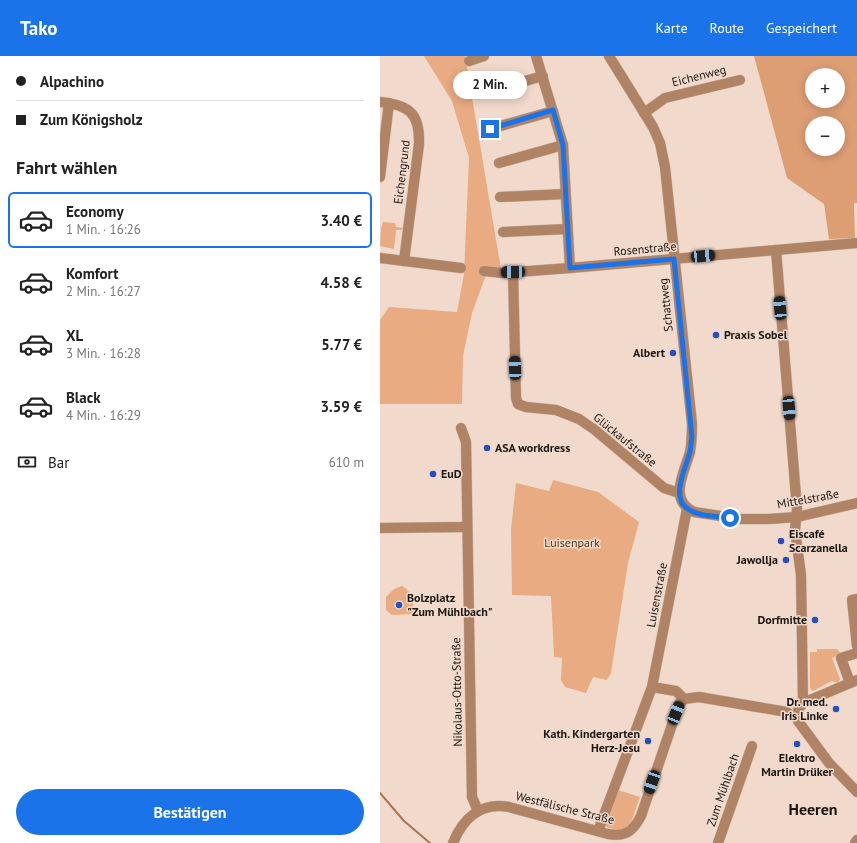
<!DOCTYPE html>
<html lang="de">
<head>
<meta charset="utf-8">
<style>
  :root { --surface:#fff; --page:#f2f2f2; --text:#222; --muted:#767676; --line:#e0e0e0; --accent:#1a73e8 }
  body { margin:0; font-family:"PT Sans",sans-serif; background:var(--page); color:var(--text); height:100vh; display:flex; flex-direction:column; font-size:15px; white-space:nowrap }
  * { box-sizing:border-box; margin:0 }
  p { font-size:13px; color:var(--muted) }
  .icon { flex:none; width:22px; height:22px; fill:none; stroke:currentColor; stroke-width:2; stroke-linecap:round; stroke-linejoin:round }
  .map { position:relative; flex:1; overflow:hidden }
  .sheet { display:flex; flex-direction:column; background:var(--surface); width:380px }
  .sheet>* { flex:none }
  .guide { display:grid; align-content:center; height:88px; padding:0 16px; background:var(--surface) }
  .buttons { position:absolute; left:425px; top:12px; display:grid; gap:8px }
  .buttons a { display:grid; place-items:center; width:40px; height:40px; border-radius:50%; background:var(--surface); box-shadow:0 2px 10px #0003; font-size:20px }
  .end { position:absolute; width:18px; height:18px; margin:-9px; border:5px solid #1a73e8; background:#fff; box-shadow:0 0 0 2px #fff }
  .from { border-radius:50% }
  .bubble { position:absolute; height:28px; border-radius:14px; background:var(--surface); box-shadow:0 2px 10px #0003; font-size:13px; font-weight:800; line-height:28px; text-align:center }
  .car { position:absolute; width:12px; height:24px; margin:-12px -6px; border-radius:5px; box-shadow:0 0 3px 1px #0007; background:linear-gradient(#222 24%,#8ab4d8 0 40%,#222 0 76%,#8ab4d8 0 86%,#222 0) }
  .guide b { display:flex; align-items:center; gap:14px; height:38px; font-size:15px }
  .guide b+b { border-top:1px solid var(--line) }
  .guide i { width:10px; height:10px; background:var(--text) }
  ul { padding:0; list-style:none }
  li { display:flex; align-items:center; gap:12px; height:56px; margin:0 8px 6px; padding:0 8px; border:2px solid transparent; border-radius:6px }
  li div { flex:1 }
  li b { display:block; font-size:15px }
  li em { font-style:normal; font-weight:800 }
  li.on { border-color:var(--accent) }
  li>.icon { width:36px; height:36px; stroke-width:1.5 }
  h2 { padding:0 16px; font-size:18px; line-height:48px }
  .pay { display:flex; align-items:center; gap:10px; height:44px; padding:0 16px; font-size:15px }
  .pay p { margin-inline-start:auto }
  .button { display:flex; gap:8px; margin-top:auto; padding:8px 16px }
  .button a { flex:1; height:46px; border-radius:24px; background:var(--accent); color:#fff; font-size:16px; font-weight:800; line-height:46px; text-align:center }
  header { display:flex; align-items:center; gap:24px; box-sizing:border-box; height:56px; padding:0 20px; background:var(--accent); color:#fff }
  header strong { font-size:19px }
  nav { display:flex; gap:22px; margin-inline-start:auto; font-size:14px }
  main { display:flex; flex:1; min-height:0 }
  .map>svg:first-child { display:block }
</style>
</head>
<body>
<header>
<strong>Tako</strong>
<nav><a>Karte</a><a>Route</a><a>Gespeichert</a></nav>
</header>
<main>
<section class="sheet">
<div class="guide">
<b><i class="from"></i>Alpachino</b>
<b><i></i>Zum Königsholz</b>
</div>
<h2>Fahrt wählen</h2>
<ul>
<li class="on"><svg class="icon" aria-label="car" viewBox="0 0 24 24"><path d="M5 17H2v-5l4-1 3-4h7l3 4 3 1v5h-3M9 17h6M6 11h13"/><circle cx="7" cy="17" r="2"/><circle cx="17" cy="17" r="2"/></svg><div><b>Economy</b><p>1 Min. · 16:26</p></div><em>3.40 €</em></li>
<li><svg class="icon" aria-label="car" viewBox="0 0 24 24"><path d="M5 17H2v-5l4-1 3-4h7l3 4 3 1v5h-3M9 17h6M6 11h13"/><circle cx="7" cy="17" r="2"/><circle cx="17" cy="17" r="2"/></svg><div><b>Komfort</b><p>2 Min. · 16:27</p></div><em>4.58 €</em></li>
<li><svg class="icon" aria-label="car" viewBox="0 0 24 24"><path d="M5 17H2v-5l4-1 3-4h7l3 4 3 1v5h-3M9 17h6M6 11h13"/><circle cx="7" cy="17" r="2"/><circle cx="17" cy="17" r="2"/></svg><div><b>XL</b><p>3 Min. · 16:28</p></div><em>5.77 €</em></li>
<li><svg class="icon" aria-label="car" viewBox="0 0 24 24"><path d="M5 17H2v-5l4-1 3-4h7l3 4 3 1v5h-3M9 17h6M6 11h13"/><circle cx="7" cy="17" r="2"/><circle cx="17" cy="17" r="2"/></svg><div><b>Black</b><p>4 Min. · 16:29</p></div><em>3.59 €</em></li>
</ul>
<div class="pay"><svg class="icon" aria-label="cash" viewBox="0 0 24 24"><path d="M3 7h18v10H3z"/><circle cx="12" cy="12" r="2"/></svg>Bar<p>610 m</p></div>
<div class="button"><a>Bestätigen</a></div>
</section>
<div class="map">
<svg width="477" height="787" viewBox="0 0 477 787">
  <rect width="100%" height="100%" fill="#f1dacc"/>
  <!-- green -->
  <g fill="#e8ab82">
    <path d="M44 0H85L122 219H106L92 257 83 300 82 348H0V264L9 251 77 256 84 218 89 102 72 45Z"/>
    <path d="M3 166 15 167 16 171 23 172 22 174H16L14 193 0 190 1 172Z"/>
    <path d="M173 424 218 436 259 466 248 507 231 617 227 624 213 621 206 637 185 631 181 624 182 602 174 601 171 540 132 539 131 474 136 427 169 435Z"/>
    <path d="M22 530C34 537 33 546 34 558L12 559 6 554V541L14 533Z"/>
    <path d="M437 593H457L461 598 452 602 460 623 458 627 452 625 433 635 430 632V596H437Z"/>
    <path d="M238 734 260 741 250 769C240 775 235 774 224 770Z"/>
  </g>
  <!-- forest -->
  <path fill="#dd9e74" fill-rule="evenodd" d="M374 0H477V147H474L475 182 449 183 444 148 407 122ZM432 19H458V45H432ZM432 67H458V93H432Z"/>
  <g fill="none" stroke-linecap="round" stroke-linejoin="round">
    <!-- stream -->
    <path stroke="#b0744b" stroke-width="2" d="M0 737 24 765 50 787"/>
    <!-- minor casing -->
    <g stroke="#cbb7aa" stroke-width="11">
      <g id="minor">
        <path d="M156 0 183 89 190 212"/>
        <path d="M229 0 273 71 280 87 285 111 312 368C312 377 312 386 310 396 304 417 288 444 314 456L361 463H389L417 461 477 447"/>
        <path d="M89 5 104 0"/>
        <path d="M98 38 163 20"/>
        <path d="M0 46C29 49 40 57 39 88L24 205"/>
        <path d="M264 57 285 42 360 24"/>
        <path d="M110 73 173 55"/>
        <path d="M119 107 183 89"/>
        <path d="M0 121 9 47"/>
        <path d="M120 141 185 138"/>
        <path d="M123 176 187 173"/>
        <path d="M396 194 417 453 415 474 421 519 423 647"/>
        <path d="M0 202 81 212"/>
        <path d="M104 215 123 217 190 212 477 187"/>
        <path d="M133 216 136 342 138 348 146 351 176 354 199 363 215 374 284 432 299 437"/>
        <path d="M81 372 86 386 92 741 98 755"/>
        <path d="M0 472 87 471"/>
        <path d="M477 543 472 544 477 590"/>
        <path d="M470 627 461 602 477 597"/>
        <path d="M272 631 296 635 304 643"/>
        <path d="M418 654 423 647 477 624"/>
        <path d="M418 665 449 707 477 736"/>
        <path d="M218 775 272 631 307 453"/>
        <path d="M73 787C83 762 101 746 129 751L228 778C246 781 253 775 261 760L296 657 299 648 304 643 319 641 407 656"/>
        <path d="M338 787 372 690"/>
        <path d="M475 787 477 784"/>
      </g>
    </g>
    <!-- minor -->
    <use href="#minor" stroke="#b08365" stroke-width="10"/>
  </g>
  <g fill="none" stroke-linecap="round" stroke-linejoin="round">
    <!-- route -->
    <path stroke="#1a73e8" stroke-width="5" d="M110 73 173 54 183 89 190 212 294 203 312 381C311 386 311 391 310 396 306 411 290 442 308 453 319 461 337 460 350 462"/>
  </g>
  <!-- markers -->
  <g fill="#264fbd" stroke="#f1dacc" stroke-width="1.5">
    <circle cx="336" cy="279" r="4"/>
    <circle cx="293" cy="297" r="4"/>
    <circle cx="107" cy="392" r="4"/>
    <circle cx="53" cy="418" r="4"/>
    <circle cx="401" cy="485" r="4"/>
    <circle cx="406" cy="504" r="4"/>
    <circle cx="19" cy="549" r="4"/>
    <circle cx="435" cy="564" r="4"/>
    <circle cx="456" cy="653" r="4"/>
    <circle cx="268" cy="685" r="4"/>
    <circle cx="417" cy="688" r="4"/>
  </g>
  <g text-anchor="middle" stroke-width="3" stroke-linejoin="round" paint-order="stroke">
    <!-- street labels -->
    <g font-size="12" fill="#1c1510" stroke="#f1dacc">
      <text transform="translate(319 20) rotate(-14)" y="4">Eichenweg</text>
      <text transform="translate(22 116) rotate(-83)" y="4">Eichengrund</text>
      <text transform="translate(265 193) rotate(-5)" y="4">Rosenstraße</text>
      <text transform="translate(286 249) rotate(-96)" y="4">Schattweg</text>
      <text transform="translate(245 384) rotate(39)" y="4">Glückaufstraße</text>
      <text transform="translate(428 443) rotate(-10)" y="4">Mittelstraße</text>
      <text transform="translate(277 539) rotate(-79)" y="4">Luisenstraße</text>
      <text transform="translate(77 636) rotate(-91)" y="4">Nikolaus-Otto-Straße</text>
      <text transform="translate(343 734) rotate(-71)" y="4">Zum Mühlbach</text>
      <text transform="translate(185 752) rotate(14)" y="4">Westfälische Straße</text>
    </g>
    <!-- poi labels -->
    <g font-size="12" font-weight="bold" fill="#1c1510" stroke="#f1dacc" text-anchor="start">
      <text x="344" y="283">Praxis Sobel</text>
      <text x="285" y="301" text-anchor="end">Albert</text>
      <text x="115" y="396">ASA workdress</text>
      <text x="61" y="422">EuD</text>
      <text x="409" y="482">Eiscafé<tspan x="409" dy="14">Scarzanella</tspan></text>
      <text x="398" y="508" text-anchor="end">Jawollja</text>
      <text x="27" y="546">Bolzplatz<tspan x="27" dy="14">"Zum Mühlbach"</tspan></text>
      <text x="427" y="568" text-anchor="end">Dorfmitte</text>
      <text x="448" y="650" text-anchor="end">Dr. med.<tspan x="448" dy="14">Iris Linke</tspan></text>
      <text x="260" y="682" text-anchor="end">Kath. Kindergarten<tspan x="260" dy="14">Herz-Jesu</tspan></text>
      <text x="417" y="706" text-anchor="middle">Elektro<tspan x="417" dy="14">Martin Drüker</tspan></text>
    </g>
    <!-- park labels -->
    <g font-size="12" fill="#5c3313" stroke="#f1dacc">
      <text x="192" y="491">Luisenpark</text>
    </g>
    <!-- district labels -->
    <g font-size="16" font-weight="bold" fill="#1c1510" stroke="#f1dacc">
      <text x="433" y="759">Heeren</text>
    </g>
  </g>
</svg>
<div class="buttons">
<a>+</a>
<a>−</a>
</div>
<i class="end from" style="left:350px;top:462px"></i>
<i class="end" style="left:110px;top:73px"></i>
<div class="bubble" style="left:73px;top:15px;width:74px">2 Min.</div>
<i class="car" style="left:323px;top:200px;rotate:85deg"></i>
<i class="car" style="left:133px;top:216px;rotate:269deg"></i>
<i class="car" style="left:400px;top:252px;rotate:355deg"></i>
<i class="car" style="left:135px;top:312px;rotate:358deg"></i>
<i class="car" style="left:409px;top:352px;rotate:175deg"></i>
<i class="car" style="left:296px;top:657px;rotate:22deg"></i>
<i class="car" style="left:272px;top:726px;rotate:199deg"></i>
</div>
</main>
</body>
</html>
